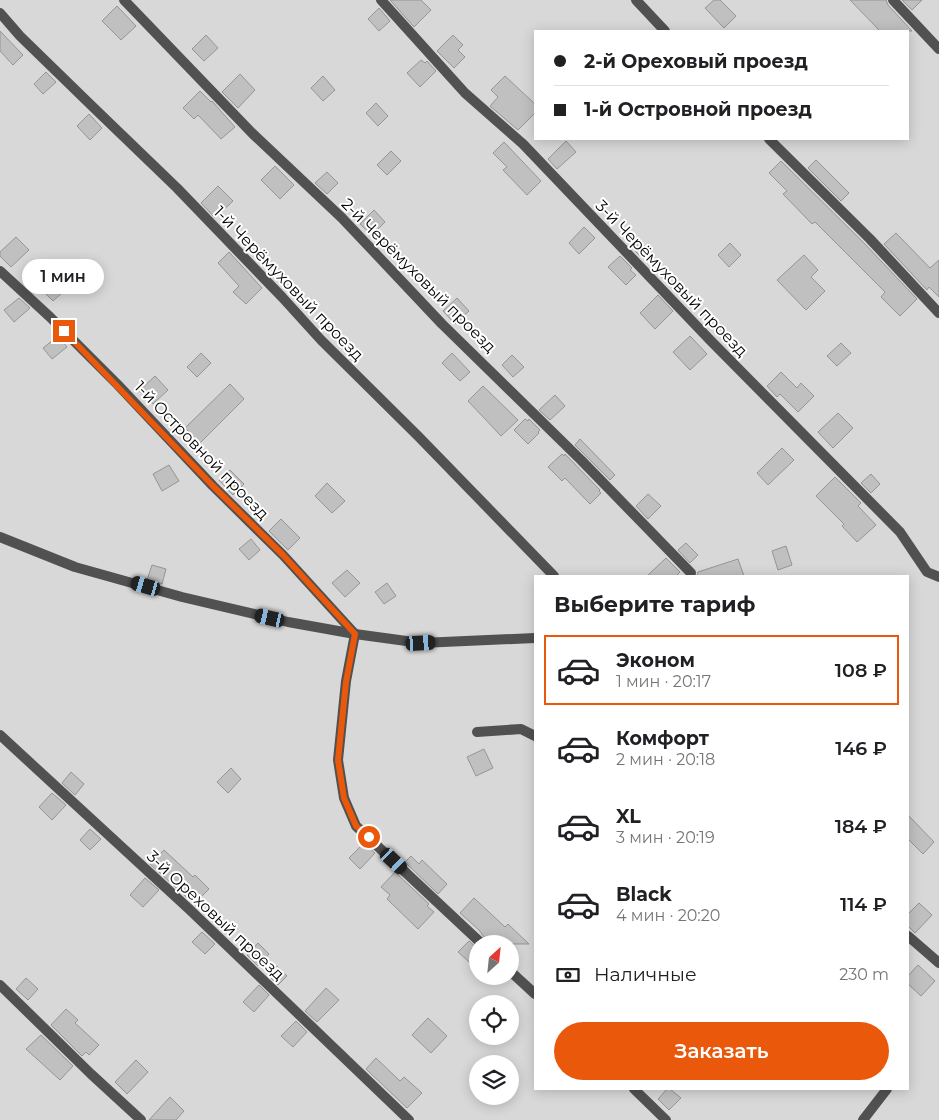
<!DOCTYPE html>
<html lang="ru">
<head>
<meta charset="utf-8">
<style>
  :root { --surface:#fff; --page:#f2f2f2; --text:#202124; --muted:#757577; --line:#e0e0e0; --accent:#ea580c }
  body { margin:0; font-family:Montserrat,sans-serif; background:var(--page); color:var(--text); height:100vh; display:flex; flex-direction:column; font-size:19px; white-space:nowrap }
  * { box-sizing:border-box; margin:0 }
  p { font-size:16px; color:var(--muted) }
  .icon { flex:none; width:28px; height:28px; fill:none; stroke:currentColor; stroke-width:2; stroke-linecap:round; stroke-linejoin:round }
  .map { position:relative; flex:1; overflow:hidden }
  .details { position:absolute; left:534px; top:575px; width:375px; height:515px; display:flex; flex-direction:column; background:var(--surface); border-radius:0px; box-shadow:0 2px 12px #0003 }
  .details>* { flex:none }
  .top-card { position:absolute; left:534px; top:30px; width:375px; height:110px; border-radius:0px; box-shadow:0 2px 12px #0003; display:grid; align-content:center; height:110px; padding:0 20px; background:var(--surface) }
  .needle { width:32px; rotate:27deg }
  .buttons { position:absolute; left:469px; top:935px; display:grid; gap:10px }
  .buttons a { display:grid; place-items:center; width:50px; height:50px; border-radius:50%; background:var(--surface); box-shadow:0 2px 12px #0003; font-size:25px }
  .end { position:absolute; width:22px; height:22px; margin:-11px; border:6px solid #ea580c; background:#fff; box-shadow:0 0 0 2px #fff }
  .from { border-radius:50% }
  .bubble { position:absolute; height:35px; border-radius:18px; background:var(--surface); box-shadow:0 2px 12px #0003; font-size:16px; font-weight:600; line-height:35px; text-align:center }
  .car { position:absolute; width:15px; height:30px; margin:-15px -8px; border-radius:6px; box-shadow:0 0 4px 1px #0007; background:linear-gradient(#222 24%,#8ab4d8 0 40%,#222 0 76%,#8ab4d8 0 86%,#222 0) }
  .top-card b { display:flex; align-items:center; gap:18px; height:48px; font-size:19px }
  .top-card b+b { border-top:1px solid var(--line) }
  .top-card i { width:12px; height:12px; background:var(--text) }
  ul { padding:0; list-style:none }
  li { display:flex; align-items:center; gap:15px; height:70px; margin:0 10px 8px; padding:0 10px; border:2px solid transparent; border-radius:0px }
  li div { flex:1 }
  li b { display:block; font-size:19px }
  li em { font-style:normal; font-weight:600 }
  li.selected { border-color:var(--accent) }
  li>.icon { width:45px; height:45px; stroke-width:1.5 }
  h2 { padding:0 20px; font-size:22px; line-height:60px }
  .pay { display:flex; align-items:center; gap:12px; height:55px; padding:0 20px; font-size:19px }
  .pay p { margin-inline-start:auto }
  .action { display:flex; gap:10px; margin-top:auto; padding:10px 20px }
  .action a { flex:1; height:58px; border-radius:30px; background:var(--accent); color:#fff; font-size:20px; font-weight:600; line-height:58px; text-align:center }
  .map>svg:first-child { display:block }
</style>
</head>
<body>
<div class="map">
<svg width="939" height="1120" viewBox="0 0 939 1120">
  <rect width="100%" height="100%" fill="#fff"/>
  <!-- green -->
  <path fill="#d8d8d8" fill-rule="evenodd" d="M0 0H939V1120H0ZM535 31H908V139H535ZM535 576H908V1089H535ZM478 944H510V976H478ZM478 1004H510V1036H478ZM478 1064H510V1096H478Z"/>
  <!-- building -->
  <g fill="#c0c0c0" stroke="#959595">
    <path d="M390 0H421L431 10 414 27Z"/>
    <path d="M714 0H720L736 16 724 28 705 8Z"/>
    <path d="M850 0H886L888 5 912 31H880Z"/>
    <path d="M902 0H922L912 10Z"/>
    <path d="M117 6 136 26 121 40 102 21Z"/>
    <path d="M379 8 390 21 379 31 368 19Z"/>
    <path d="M0 31 23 55 13 65 0 51Z"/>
    <path d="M206 35 218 48 204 61 192 49Z"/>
    <path d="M453 35 463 45 458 50 465 57 454 68 437 51Z"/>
    <path d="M421 60 425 63 427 61 436 71 420 87 407 73Z"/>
    <path d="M46 72 56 82 43 94 34 84Z"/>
    <path d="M240 74 255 90 238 108 222 92Z"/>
    <path d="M323 76 335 90 323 101 311 88Z"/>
    <path d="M505 76 535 104V113L518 130 490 106 498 97 491 90Z"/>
    <path d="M200 91 211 102 212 101 235 127 221 139 198 115 194 119 183 108Z"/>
    <path d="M376 103 388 116 378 126 366 113Z"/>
    <path d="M89 114 102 128 90 140 77 126Z"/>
    <path d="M566 141 576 152 557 169 548 159Z"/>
    <path d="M504 142 541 181 527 195 503 170 507 167 493 153Z"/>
    <path d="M391 151 401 161 387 175 377 165Z"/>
    <path d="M816 160 849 193 841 201 808 168Z"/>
    <path d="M781 161 865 244 917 299 900 316 881 297 885 292 815 222 812 224 783 194 787 191 769 173Z"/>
    <path d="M275 166 294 185 280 199 261 180Z"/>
    <path d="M327 172 338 183 327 194 315 183Z"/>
    <path d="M218 186 233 201 215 218 201 203Z"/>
    <path d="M374 210 385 222 372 235 360 224Z"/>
    <path d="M584 227 595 238 579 254 569 243Z"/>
    <path d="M896 233 930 268 939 260V297L929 287 927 290 884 244Z"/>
    <path d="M16 237 29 250 11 267 0 256V252Z"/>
    <path d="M638 239 649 251 642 258 630 246Z"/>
    <path d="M730 243 741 255 729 267 718 255Z"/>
    <path d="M229 252 262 288 246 304 233 292 239 286 218 263Z"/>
    <path d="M804 255 818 270 811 277 825 291 806 310 777 280Z"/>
    <path d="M620 256 632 268 630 270 636 275 626 285 608 267Z"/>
    <path d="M51 279 63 292 53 301 41 289Z"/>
    <path d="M658 295 673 311 655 329 640 313Z"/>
    <path d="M19 298 30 308 14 322 4 310Z"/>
    <path d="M457 298 469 311 455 324 443 311Z"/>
    <path d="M58 336 67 347 52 359 43 348Z"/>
    <path d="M690 336 707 354 690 370 673 352Z"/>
    <path d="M841 343 851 353 837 366 827 356Z"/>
    <path d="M201 353 211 363 197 377 187 367Z"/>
    <path d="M452 353 470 372 460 381 442 363Z"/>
    <path d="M512 355 524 367 513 377 502 365Z"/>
    <path d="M781 372 797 388 801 383 814 396 798 412 780 394 777 397 767 386Z"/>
    <path d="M155 376 168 390 153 404 139 391Z"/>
    <path d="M230 384 244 399 200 443 185 428Z"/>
    <path d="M483 386 518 420 501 436 468 401Z"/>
    <path d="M555 395 565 406 550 420 539 410Z"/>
    <path d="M838 413 853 428 833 448 818 432Z"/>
    <path d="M525 419 528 421 529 419 540 430 538 432 539 433 528 444 514 430Z"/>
    <path d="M580 439 615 475 610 480 575 445Z"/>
    <path d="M782 448 794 460 768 485 757 473Z"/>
    <path d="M562 454 564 456 565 454 600 490 599 491 601 493 590 504 565 478 562 481 548 467Z"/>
    <path d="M169 465 179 481 162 491 153 474Z"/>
    <path d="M230 470 244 484 233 495 219 480Z"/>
    <path d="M871 474 880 484 871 493 861 483Z"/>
    <path d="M835 477 861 503 858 506 876 525 857 542 842 526 844 524 816 496Z"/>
    <path d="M327 483 345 501 332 513 315 496Z"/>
    <path d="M648 494 661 506 648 519 636 506Z"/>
    <path d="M281 519 300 538 288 550 269 531Z"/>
    <path d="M251 539 260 550 249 560 239 549Z"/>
    <path d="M686 543 698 555 690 563 678 550Z"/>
    <path d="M786 546 792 565 778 570 772 551Z"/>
    <path d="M666 558 680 572 676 576H647Z"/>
    <path d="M738 559 744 576H697L698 572Z"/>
    <path d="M152 565 166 569 162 584 147 580Z"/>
    <path d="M347 570 360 583 345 597 332 583Z"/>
    <path d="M387 583 396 596 384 604 375 592Z"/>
    <path d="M484 749 493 768 476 776 467 757Z"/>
    <path d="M231 768 241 779 228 793 217 782Z"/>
    <path d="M71 772 84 784 75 795 62 783Z"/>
    <path d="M52 793 66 805 52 820 39 807Z"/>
    <path d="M908 815 934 842 923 854 908 839Z"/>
    <path d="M90 829 101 839 90 850 80 840Z"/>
    <path d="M364 843 375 853 360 869 349 858Z"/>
    <path d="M164 850 193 877 195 875 209 889 194 904 150 864Z"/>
    <path d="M411 856 419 864 422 860 447 884 438 894 405 862Z"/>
    <path d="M395 872 429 904 427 906 434 912 418 929 387 899 390 895 381 887Z"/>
    <path d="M145 878 159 890 143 907 130 895Z"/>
    <path d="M474 898 505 927 508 924 529 944H489L479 930 460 913Z"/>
    <path d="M919 903 932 915 915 933 908 926V914Z"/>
    <path d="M202 932 215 944 205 954 192 942Z"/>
    <path d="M469 941 478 949V970L458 952Z"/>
    <path d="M258 943 269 954 258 966 247 955Z"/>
    <path d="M918 965 935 981 921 996 908 984V976Z"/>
    <path d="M277 966 287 976 278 985 268 975Z"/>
    <path d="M26 978 38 989 28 1000 16 989Z"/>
    <path d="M259 985 269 995 254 1012 243 1002Z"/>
    <path d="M326 988 339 1000 317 1022 305 1011Z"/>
    <path d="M66 1009 78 1020 75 1023 99 1045 89 1055 86 1052 82 1056 51 1025Z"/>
    <path d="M428 1018 447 1036 431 1053 412 1035Z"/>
    <path d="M296 1021 307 1032 293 1047 281 1036Z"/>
    <path d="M41 1035 73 1066 60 1080 26 1049Z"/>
    <path d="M376 1058 400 1081 404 1077 422 1093 407 1108 366 1069Z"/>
    <path d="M136 1060 148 1072 127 1094 115 1082Z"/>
    <path d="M667 1089H670L681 1098 669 1110 658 1099Z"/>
    <path d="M170 1097 184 1111 176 1120H149Z"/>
  </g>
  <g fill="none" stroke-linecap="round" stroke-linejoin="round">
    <!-- lane -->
    <g stroke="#515151" stroke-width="10">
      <path d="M124 0 253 134 342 218 442 324 581 460 691 573"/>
      <path d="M381 0 465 93 523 144 710 340 900 532 927 572 939 577"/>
      <path d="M636 0 665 31"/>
      <path d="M893 0 939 49"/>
      <path d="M769 139 870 239 939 313"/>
      <path d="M0 271 50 317 118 385 213 486 283 555 355 634 346 681 338 760 344 798 356 826 482 944"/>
      <path d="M477 732 521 729 535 736"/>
      <path d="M0 735 189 909 409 1120"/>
      <path d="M510 971 535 994"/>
      <path d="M0 985 91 1074 141 1120"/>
      <path d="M634 1089 666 1120"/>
    </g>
    <!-- street -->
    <g stroke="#515151" stroke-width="10">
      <path d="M0 13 20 36 94 108 177 188 282 297 321 340 418 436 554 576"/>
      <path d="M0 537 75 567 182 597 288 622 355 634 421 643 535 638"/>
      <path d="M908 936 939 963"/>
      <path d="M863 1120 887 1089"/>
    </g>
  </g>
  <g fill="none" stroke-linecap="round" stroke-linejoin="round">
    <!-- route -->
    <path stroke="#ea580c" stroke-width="6" d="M64 331 213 486 283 555 355 634 346 682 338 760 344 798 356 826 369 837"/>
  </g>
  <g text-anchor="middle" stroke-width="4" stroke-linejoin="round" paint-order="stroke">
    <!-- street labels -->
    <g font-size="16" fill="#000" stroke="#fff">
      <text transform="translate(419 275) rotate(45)" y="6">2-й Черёмуховый проезд</text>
      <text transform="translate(672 278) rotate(46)" y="6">3-й Черёмуховый проезд</text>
      <text transform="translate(289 283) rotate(46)" y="6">1-й Черёмуховый проезд</text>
      <text transform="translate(202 450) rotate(46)" y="6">1-й Островной проезд</text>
      <text transform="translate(216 915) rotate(43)" y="6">3-й Ореховый проезд</text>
    </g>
  </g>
</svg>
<div class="buttons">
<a><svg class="needle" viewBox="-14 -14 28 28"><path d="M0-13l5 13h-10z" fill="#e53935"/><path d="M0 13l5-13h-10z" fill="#757577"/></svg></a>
<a><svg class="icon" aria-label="locate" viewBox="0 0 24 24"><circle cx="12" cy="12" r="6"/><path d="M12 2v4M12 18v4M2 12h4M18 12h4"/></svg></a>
<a><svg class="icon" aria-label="layers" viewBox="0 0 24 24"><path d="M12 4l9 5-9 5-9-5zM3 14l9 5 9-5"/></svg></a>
</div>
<i class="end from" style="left:369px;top:837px"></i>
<i class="end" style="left:64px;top:331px"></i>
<div class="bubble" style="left:22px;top:259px;width:82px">1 мин</div>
<i class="car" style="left:146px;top:586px;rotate:286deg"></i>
<i class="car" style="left:270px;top:618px;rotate:283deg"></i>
<i class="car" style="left:421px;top:643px;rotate:87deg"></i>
<i class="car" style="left:394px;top:861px;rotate:133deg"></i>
<div class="top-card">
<b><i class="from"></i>2-й Ореховый проезд</b>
<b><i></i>1-й Островной проезд</b>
</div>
<section class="details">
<h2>Выберите тариф</h2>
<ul>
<li class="selected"><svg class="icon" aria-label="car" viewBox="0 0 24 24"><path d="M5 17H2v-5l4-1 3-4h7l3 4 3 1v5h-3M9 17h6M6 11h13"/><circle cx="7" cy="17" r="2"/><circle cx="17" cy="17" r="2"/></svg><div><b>Эконом</b><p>1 мин · 20:17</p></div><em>108 ₽</em></li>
<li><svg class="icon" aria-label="car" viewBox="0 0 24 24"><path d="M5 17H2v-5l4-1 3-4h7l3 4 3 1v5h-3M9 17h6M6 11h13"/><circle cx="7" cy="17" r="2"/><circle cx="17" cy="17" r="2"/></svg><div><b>Комфорт</b><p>2 мин · 20:18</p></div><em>146 ₽</em></li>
<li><svg class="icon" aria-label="car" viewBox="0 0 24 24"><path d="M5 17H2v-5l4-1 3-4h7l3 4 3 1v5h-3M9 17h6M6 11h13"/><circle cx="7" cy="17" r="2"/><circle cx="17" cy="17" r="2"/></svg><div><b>XL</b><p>3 мин · 20:19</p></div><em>184 ₽</em></li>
<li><svg class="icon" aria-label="car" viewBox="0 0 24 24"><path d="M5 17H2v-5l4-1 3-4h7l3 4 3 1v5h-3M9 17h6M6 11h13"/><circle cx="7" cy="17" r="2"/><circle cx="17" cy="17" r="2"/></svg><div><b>Black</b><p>4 мин · 20:20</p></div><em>114 ₽</em></li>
</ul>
<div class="pay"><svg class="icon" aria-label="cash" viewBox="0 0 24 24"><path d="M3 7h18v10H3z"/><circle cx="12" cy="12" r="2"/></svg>Наличные<p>230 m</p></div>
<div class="action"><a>Заказать</a></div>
</section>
</div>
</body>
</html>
